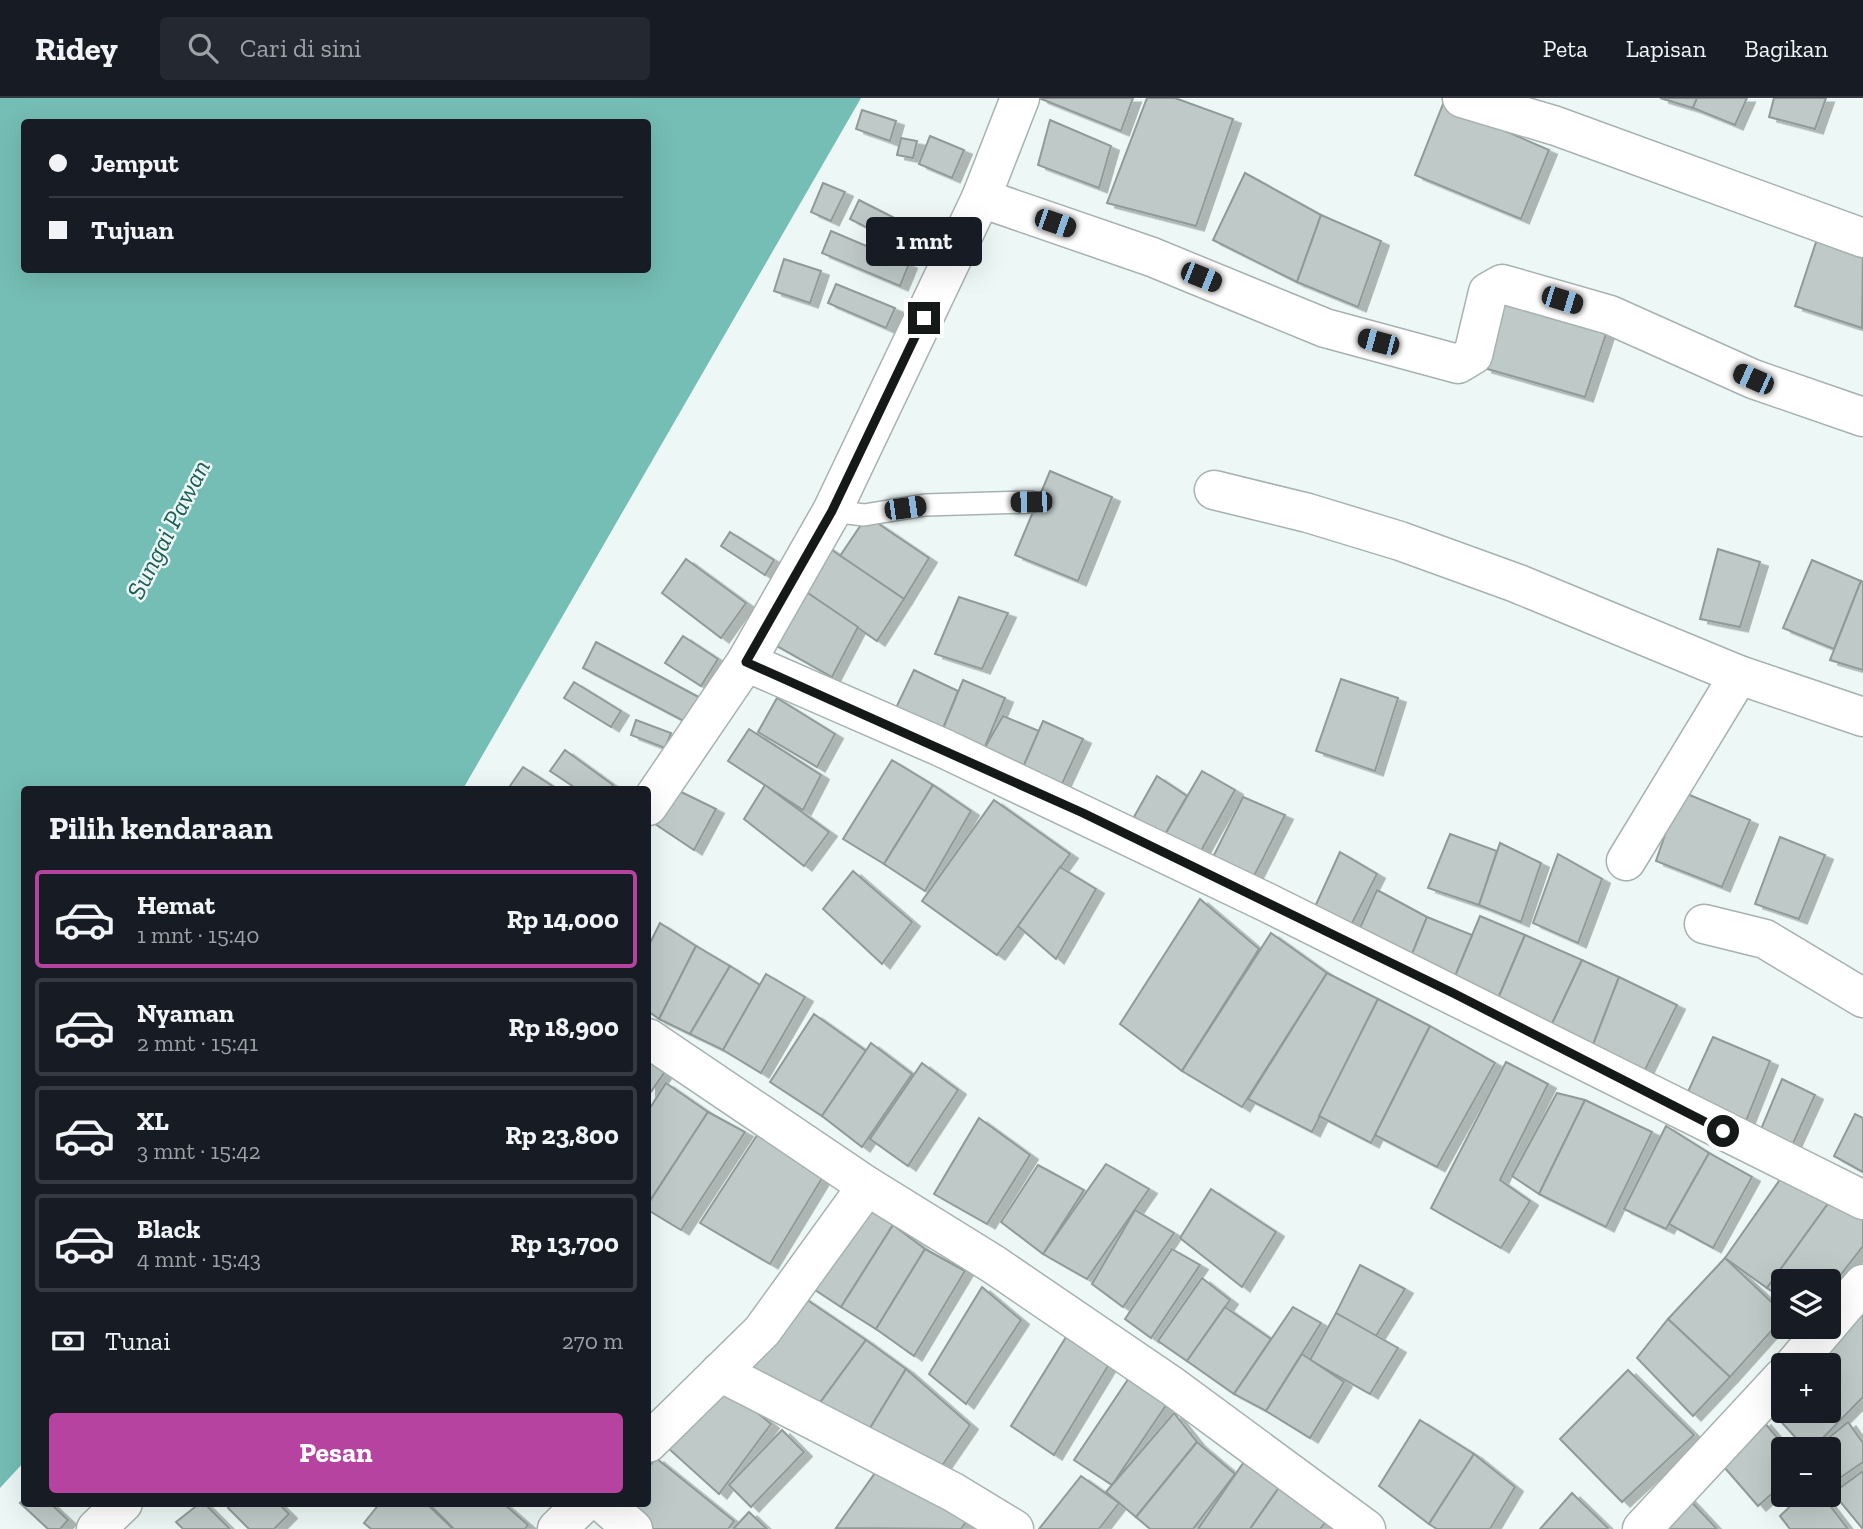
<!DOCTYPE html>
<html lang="id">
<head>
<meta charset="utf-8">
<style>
  :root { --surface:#171b24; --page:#242831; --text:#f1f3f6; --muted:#9ea1a6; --line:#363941; --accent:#b5439f }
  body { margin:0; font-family:"Zilla Slab",serif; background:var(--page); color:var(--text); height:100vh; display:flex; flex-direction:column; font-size:26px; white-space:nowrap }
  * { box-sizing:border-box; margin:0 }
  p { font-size:23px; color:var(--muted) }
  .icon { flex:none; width:38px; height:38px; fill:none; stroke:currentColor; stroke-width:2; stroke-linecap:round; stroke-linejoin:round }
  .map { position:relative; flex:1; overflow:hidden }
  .drawer { position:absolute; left:21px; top:688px; width:630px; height:721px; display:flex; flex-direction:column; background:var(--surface); border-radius:7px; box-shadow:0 7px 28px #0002 }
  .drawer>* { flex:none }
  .guide { position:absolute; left:21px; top:21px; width:630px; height:154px; border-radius:7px; box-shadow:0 7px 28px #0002; display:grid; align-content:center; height:154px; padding:0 28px; background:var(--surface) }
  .tools { position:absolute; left:1771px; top:1171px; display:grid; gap:14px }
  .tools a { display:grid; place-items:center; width:70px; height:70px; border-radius:7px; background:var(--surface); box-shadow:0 7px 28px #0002; font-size:35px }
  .end { position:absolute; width:32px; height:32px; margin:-16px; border:9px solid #151918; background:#fff; box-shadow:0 0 0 4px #fff }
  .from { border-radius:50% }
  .bubble { position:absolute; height:49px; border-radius:7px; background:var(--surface); box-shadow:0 7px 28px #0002; font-size:23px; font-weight:700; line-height:49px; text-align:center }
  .car { position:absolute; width:21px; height:42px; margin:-21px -10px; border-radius:9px; box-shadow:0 0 5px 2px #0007; background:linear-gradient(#222 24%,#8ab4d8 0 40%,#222 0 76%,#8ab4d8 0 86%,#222 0) }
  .guide b { display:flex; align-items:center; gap:24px; height:66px; font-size:26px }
  .guide b+b { border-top:2px solid var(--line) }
  .guide i { width:18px; height:18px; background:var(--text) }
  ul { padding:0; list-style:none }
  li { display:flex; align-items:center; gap:21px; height:98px; margin:0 14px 10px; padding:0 14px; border:4px solid var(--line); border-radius:7px }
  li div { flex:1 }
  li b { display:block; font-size:26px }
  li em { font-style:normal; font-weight:700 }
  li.selected { border-color:var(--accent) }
  li>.icon { width:63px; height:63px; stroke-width:1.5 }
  h2 { padding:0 28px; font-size:32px; line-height:84px }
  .pay { display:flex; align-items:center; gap:18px; height:77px; padding:0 28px; font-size:26px }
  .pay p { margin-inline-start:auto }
  .button { display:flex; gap:14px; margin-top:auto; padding:14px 28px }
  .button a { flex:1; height:80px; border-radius:7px; background:var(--accent); color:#fff; font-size:28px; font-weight:700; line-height:80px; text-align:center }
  header { display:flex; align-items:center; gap:42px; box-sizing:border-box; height:98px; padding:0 35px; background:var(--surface); border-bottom:2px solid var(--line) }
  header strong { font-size:33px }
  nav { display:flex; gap:38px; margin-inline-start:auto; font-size:24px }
  .search { width:490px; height:63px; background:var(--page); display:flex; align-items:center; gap:18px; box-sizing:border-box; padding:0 24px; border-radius:7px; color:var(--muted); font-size:26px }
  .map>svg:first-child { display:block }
</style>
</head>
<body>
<header>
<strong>Ridey</strong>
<div class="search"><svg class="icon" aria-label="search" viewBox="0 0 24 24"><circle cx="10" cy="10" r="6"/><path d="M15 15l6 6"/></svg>Cari di sini</div>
<nav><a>Peta</a><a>Lapisan</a><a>Bagikan</a></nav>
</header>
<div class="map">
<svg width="1863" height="1431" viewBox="0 0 1863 1431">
  <defs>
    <filter id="shadow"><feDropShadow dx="8" dy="4.5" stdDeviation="0" flood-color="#0004"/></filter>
  </defs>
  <rect width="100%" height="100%" fill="#edf8f6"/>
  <!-- water -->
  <path fill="#75beb5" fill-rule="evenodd" d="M0 0H861L463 691H24V1364L0 1390ZM24 24H648V172H24Z"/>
  <!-- building -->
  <g fill="#bfcac8" stroke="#909a99" stroke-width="2" filter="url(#shadow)">
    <path d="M1039 0H1133L1121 33Z"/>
    <path d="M1147 0H1175L1233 21 1196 128 1107 105Z"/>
    <path d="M1660 0H1697L1693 10Z"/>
    <path d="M1697 0H1747L1735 27 1693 10Z"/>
    <path d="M1774 0H1826L1815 31 1769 19Z"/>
    <path d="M1443 6 1549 52 1521 121 1415 77Z"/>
    <path d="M862 12 896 23 890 43 856 31Z"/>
    <path d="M1050 22 1111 48 1099 90 1038 67Z"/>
    <path d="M930 38 964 52 952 80 919 66Z"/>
    <path d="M901 40 917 43 913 60 897 57Z"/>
    <path d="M1245 75 1321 117 1297 184 1213 142Z"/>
    <path d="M823 85 845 94 831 123 811 114Z"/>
    <path d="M859 102 920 133 911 152 850 121Z"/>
    <path d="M1321 117 1381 143 1358 209 1297 184Z"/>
    <path d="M831 133 909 166 900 188 822 155Z"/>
    <path d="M1819 135 1863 149 1862 230 1795 208Z"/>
    <path d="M784 161 821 173 810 205 774 193Z"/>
    <path d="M836 186 895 210 886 230 828 205Z"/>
    <path d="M1506 195 1609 227 1585 299 1484 270Z"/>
    <path d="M1050 373 1112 399 1078 483 1015 457Z"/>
    <path d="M867 418 929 460 904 501 840 458Z"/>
    <path d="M730 434 774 462 765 477 721 448Z"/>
    <path d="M826 448 904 501 877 543 799 489Z"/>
    <path d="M1718 451 1760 464 1740 529 1700 521Z"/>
    <path d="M686 461 746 505 721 540 662 495Z"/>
    <path d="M1812 462 1861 483 1834 551 1783 530Z"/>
    <path d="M1861 483 1863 484V572L1830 562Z"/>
    <path d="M799 489 858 529 832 579 770 544Z"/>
    <path d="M959 499 1008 515 982 571 935 556Z"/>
    <path d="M683 538 718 561 701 588 665 565Z"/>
    <path d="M596 544 706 603 693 628 583 570Z"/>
    <path d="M914 572 958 593 942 633 895 612Z"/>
    <path d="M1341 581 1398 600 1375 673 1316 653Z"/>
    <path d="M963 582 1005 600 984 651 942 633Z"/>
    <path d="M574 584 621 613 611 629 564 600Z"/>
    <path d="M777 600 835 636 817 669 758 634Z"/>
    <path d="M1003 618 1039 633 1021 674 984 651Z"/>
    <path d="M636 622 671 635 665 650 631 637Z"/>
    <path d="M1043 623 1083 641 1060 690 1021 674Z"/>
    <path d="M749 631 821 677 803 712 728 663Z"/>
    <path d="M565 652 613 687 610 691H577L550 673Z"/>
    <path d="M892 662 933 687 884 766 843 741Z"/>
    <path d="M523 669 557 691H508Z"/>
    <path d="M1202 673 1235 692 1198 758 1164 738Z"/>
    <path d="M1157 678 1187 698 1164 738 1134 719Z"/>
    <path d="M765 687 829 734 804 768 744 721Z"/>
    <path d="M933 687 971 713 925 793 884 766Z"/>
    <path d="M671 689 716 711 694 752 652 724Z"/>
    <path d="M1680 693 1750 722 1722 789 1656 763Z"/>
    <path d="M1243 699 1285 717 1251 784 1211 763Z"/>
    <path d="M994 702 1070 756 997 857 922 803Z"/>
    <path d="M1450 736 1497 753 1479 807 1428 790Z"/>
    <path d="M1780 739 1825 757 1799 821 1755 806Z"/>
    <path d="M1500 745 1541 765 1521 824 1479 807Z"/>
    <path d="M1340 754 1377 776 1348 833 1313 813Z"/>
    <path d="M1558 756 1602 781 1578 845 1533 825Z"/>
    <path d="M1060 769 1096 791 1056 861 1018 828Z"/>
    <path d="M853 773 912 824 882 866 823 811Z"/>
    <path d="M1377 792 1427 819 1406 871 1355 841Z"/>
    <path d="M1200 801 1259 851 1182 973 1120 926Z"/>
    <path d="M1480 818 1525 837 1494 910 1450 890Z"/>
    <path d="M1427 819 1472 837 1450 890 1406 871Z"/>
    <path d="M660 825 696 848 659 921 648 913V849Z"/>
    <path d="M1271 835 1327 875 1242 1009 1182 973Z"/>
    <path d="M1525 837 1582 862 1549 932 1494 910Z"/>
    <path d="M696 848 730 868 690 936 659 921Z"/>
    <path d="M1582 862 1619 879 1591 952 1549 932Z"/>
    <path d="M730 868 760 887 723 952 690 936Z"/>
    <path d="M1327 875 1378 901 1312 1034 1248 1001Z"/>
    <path d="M766 876 805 899 761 975 723 952Z"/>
    <path d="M1619 879 1677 907 1644 974 1591 952Z"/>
    <path d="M1378 901 1430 928 1371 1045 1319 1018Z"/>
    <path d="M814 916 866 953 822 1018 770 984Z"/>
    <path d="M1430 928 1495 965 1437 1069 1375 1037Z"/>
    <path d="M1713 939 1770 963 1744 1028 1686 998Z"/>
    <path d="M871 945 912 976 862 1049 822 1018Z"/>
    <path d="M648 946 671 965 648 998Z"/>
    <path d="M1506 964 1548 986 1500 1082 1530 1103 1501 1150 1431 1110Z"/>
    <path d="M922 965 958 992 908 1068 870 1041Z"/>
    <path d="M1782 981 1815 997 1790 1052 1759 1036Z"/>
    <path d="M666 985 708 1014 648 1106V1013Z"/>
    <path d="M1557 995 1585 1002 1539 1096 1512 1078Z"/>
    <path d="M1585 1002 1652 1034 1606 1129 1539 1096Z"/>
    <path d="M708 1014 745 1034 681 1132 648 1112V1106Z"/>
    <path d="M1855 1016 1863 1020V1074L1834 1058Z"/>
    <path d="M979 1020 1030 1057 987 1126 934 1096Z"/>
    <path d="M1666 1028 1709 1055 1666 1131 1624 1111Z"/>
    <path d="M761 1031 827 1072 770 1166 700 1125Z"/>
    <path d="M1709 1055 1752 1079 1713 1150 1669 1126Z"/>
    <path d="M1106 1066 1149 1091 1087 1181 1043 1156Z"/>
    <path d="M1038 1067 1084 1092 1043 1156 1001 1124Z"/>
    <path d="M1788 1070 1832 1100 1767 1190 1725 1160Z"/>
    <path d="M1211 1091 1276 1134 1242 1189 1180 1140Z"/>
    <path d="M1832 1100 1863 1118V1148L1829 1192V1183H1783V1201L1767 1190Z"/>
    <path d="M858 1105 893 1127 841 1209 806 1186Z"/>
    <path d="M1135 1112 1174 1135 1123 1209 1092 1186Z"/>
    <path d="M893 1127 925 1151 876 1231 841 1209Z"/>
    <path d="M925 1151 965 1173 914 1258 876 1231Z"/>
    <path d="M1172 1151 1200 1167 1151 1240 1125 1221Z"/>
    <path d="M1725 1160 1783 1215V1220L1730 1279 1668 1221Z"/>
    <path d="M1360 1167 1405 1191 1376 1238 1336 1215Z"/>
    <path d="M1202 1180 1230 1202 1187 1263 1158 1243Z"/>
    <path d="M982 1189 1021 1222 966 1306 929 1276Z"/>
    <path d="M797 1195 866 1242 811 1317 739 1268Z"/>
    <path d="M1225 1209 1271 1241 1234 1296 1187 1263Z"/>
    <path d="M1293 1209 1321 1225 1266 1313 1234 1296Z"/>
    <path d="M1863 1211V1299L1812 1351H1806L1764 1305 1783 1287V1312H1829V1267H1804Z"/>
    <path d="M1336 1215 1398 1250 1370 1296 1310 1262Z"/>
    <path d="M1668 1221 1730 1279 1693 1318 1637 1260Z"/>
    <path d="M1071 1231 1111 1263 1054 1357 1011 1328Z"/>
    <path d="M866 1242 906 1271 864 1340 811 1317Z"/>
    <path d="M1302 1256 1344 1284 1310 1340 1266 1313Z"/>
    <path d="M1137 1268 1175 1294 1112 1387 1074 1362Z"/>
    <path d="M906 1271 970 1327 935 1378 864 1340Z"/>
    <path d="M1628 1272 1694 1337 1622 1404 1560 1341Z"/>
    <path d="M720 1284 771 1326 719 1396 668 1350Z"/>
    <path d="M1174 1315 1197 1344 1136 1419 1106 1394Z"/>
    <path d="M1420 1322 1474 1356 1429 1426 1379 1388Z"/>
    <path d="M1763 1323 1787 1351H1783V1386L1758 1408 1718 1362Z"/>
    <path d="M1848 1324 1863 1345V1364L1831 1386 1829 1351H1815Z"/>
    <path d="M782 1332 804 1354 751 1409 729 1387Z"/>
    <path d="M1197 1344 1235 1376 1193 1431H1150L1136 1419Z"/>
    <path d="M1250 1355 1285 1381 1250 1431H1198Z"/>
    <path d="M1474 1356 1515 1389 1490 1431H1437L1429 1426Z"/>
    <path d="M656 1360 734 1423 728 1431H641L619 1405H648V1370Z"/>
    <path d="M885 1361 968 1421 961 1431 836 1430Z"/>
    <path d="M1863 1373V1429L1862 1430 1833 1395Z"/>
    <path d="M1081 1378 1119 1405 1099 1431H1039Z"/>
    <path d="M1285 1381 1328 1421 1320 1431H1250Z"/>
    <path d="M1572 1395 1608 1430 1607 1431H1540Z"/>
    <path d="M1803 1396H1821L1848 1431H1790L1780 1418Z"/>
    <path d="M1686 1398 1717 1431H1652Z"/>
    <path d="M24 1401V1405H50L68 1422 60 1431H48L20 1405Z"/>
    <path d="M200 1405H204L230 1431H183L176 1424Z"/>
    <path d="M232 1405H278L289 1416 274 1431H249L228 1410Z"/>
    <path d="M380 1405H426L453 1431H371L364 1425Z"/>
    <path d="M428 1405H503L528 1427 525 1431H454Z"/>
    <path d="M749 1414 767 1431H733Z"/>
  </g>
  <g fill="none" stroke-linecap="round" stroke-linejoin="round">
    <!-- service casing -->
    <g stroke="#a7b2b0" stroke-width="24">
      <path id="service" d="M832 413 864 417 925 407 1031 404"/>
    </g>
    <!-- minor casing -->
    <g stroke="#a7b2b0" stroke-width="41">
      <g id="minor">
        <path d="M1462 0 1556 28 1863 140"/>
        <path d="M981 100 1152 159 1325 230 1458 266 1473 257 1488 194 1502 186 1610 217 1753 281 1863 319"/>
        <path d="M1214 392 1308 415 1400 443 1516 485 1739 577 1863 619"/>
        <path d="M746 564 943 650 1266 804 1863 1102"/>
        <path d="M648 708 746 564 832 413 981 100 1020 0"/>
        <path d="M1626 763 1739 577"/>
        <path d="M1704 826 1765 841 1863 900"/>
        <path d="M648 940 867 1088 993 1166 1172 1288 1366 1431"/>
        <path d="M1794 1267 1863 1186"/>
        <path d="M720 1274 953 1394 1014 1431"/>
        <path d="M648 1345 762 1233 867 1088"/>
        <path d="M603 1405 633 1431"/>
        <path d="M96 1431 123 1405"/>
        <path d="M557 1431 584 1405"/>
        <path d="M1642 1431 1783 1279"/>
      </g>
    </g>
    <!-- service -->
    <use href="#service" stroke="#fff" stroke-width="21"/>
    <!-- minor -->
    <use href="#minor" stroke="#fff" stroke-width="38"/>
  </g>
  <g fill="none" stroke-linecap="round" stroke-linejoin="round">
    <!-- route -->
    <path stroke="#151918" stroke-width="9" d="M924 220 832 413 746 564 1083 715 1453 895 1723 1033"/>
  </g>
  <g text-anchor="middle" stroke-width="5" stroke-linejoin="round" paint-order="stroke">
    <!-- water labels -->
    <g font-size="26" font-style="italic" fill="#1f5d57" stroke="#edf8f6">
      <text transform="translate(168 431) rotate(-63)" y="9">Sungai Pawan</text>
    </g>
  </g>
</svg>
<div class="tools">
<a><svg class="icon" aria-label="layers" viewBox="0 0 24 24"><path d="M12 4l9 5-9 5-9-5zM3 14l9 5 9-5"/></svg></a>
<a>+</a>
<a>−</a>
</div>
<i class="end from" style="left:1723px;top:1033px"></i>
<i class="end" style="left:924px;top:220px"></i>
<div class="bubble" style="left:866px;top:119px;width:116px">1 mnt</div>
<i class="car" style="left:1055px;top:125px;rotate:109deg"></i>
<i class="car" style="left:1201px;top:179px;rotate:112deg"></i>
<i class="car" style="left:1562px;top:202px;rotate:107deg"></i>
<i class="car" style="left:1378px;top:244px;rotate:285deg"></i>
<i class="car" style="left:1753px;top:281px;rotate:294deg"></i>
<i class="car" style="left:1031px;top:404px;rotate:269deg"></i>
<i class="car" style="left:905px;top:410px;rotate:82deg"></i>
<div class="guide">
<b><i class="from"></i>Jemput</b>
<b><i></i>Tujuan</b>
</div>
<section class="drawer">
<h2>Pilih kendaraan</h2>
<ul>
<li class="selected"><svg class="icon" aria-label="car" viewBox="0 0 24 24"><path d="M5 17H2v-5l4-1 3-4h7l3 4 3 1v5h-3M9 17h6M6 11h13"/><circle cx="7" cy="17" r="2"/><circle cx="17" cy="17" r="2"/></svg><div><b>Hemat</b><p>1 mnt · 15:40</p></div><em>Rp 14,000</em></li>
<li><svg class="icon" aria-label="car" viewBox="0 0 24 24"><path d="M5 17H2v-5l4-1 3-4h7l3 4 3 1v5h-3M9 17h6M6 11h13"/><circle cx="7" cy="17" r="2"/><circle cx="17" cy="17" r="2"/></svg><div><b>Nyaman</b><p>2 mnt · 15:41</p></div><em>Rp 18,900</em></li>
<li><svg class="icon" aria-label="car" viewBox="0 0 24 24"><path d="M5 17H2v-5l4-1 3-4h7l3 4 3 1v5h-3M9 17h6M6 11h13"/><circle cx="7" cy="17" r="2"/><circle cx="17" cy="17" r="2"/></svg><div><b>XL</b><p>3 mnt · 15:42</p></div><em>Rp 23,800</em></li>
<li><svg class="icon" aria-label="car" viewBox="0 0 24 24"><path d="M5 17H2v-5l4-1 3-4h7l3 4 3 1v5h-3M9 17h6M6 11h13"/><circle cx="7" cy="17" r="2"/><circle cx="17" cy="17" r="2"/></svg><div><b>Black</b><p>4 mnt · 15:43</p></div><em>Rp 13,700</em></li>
</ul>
<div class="pay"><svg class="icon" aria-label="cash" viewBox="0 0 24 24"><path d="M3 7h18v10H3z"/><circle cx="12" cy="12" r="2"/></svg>Tunai<p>270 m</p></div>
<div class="button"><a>Pesan</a></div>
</section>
</div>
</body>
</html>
